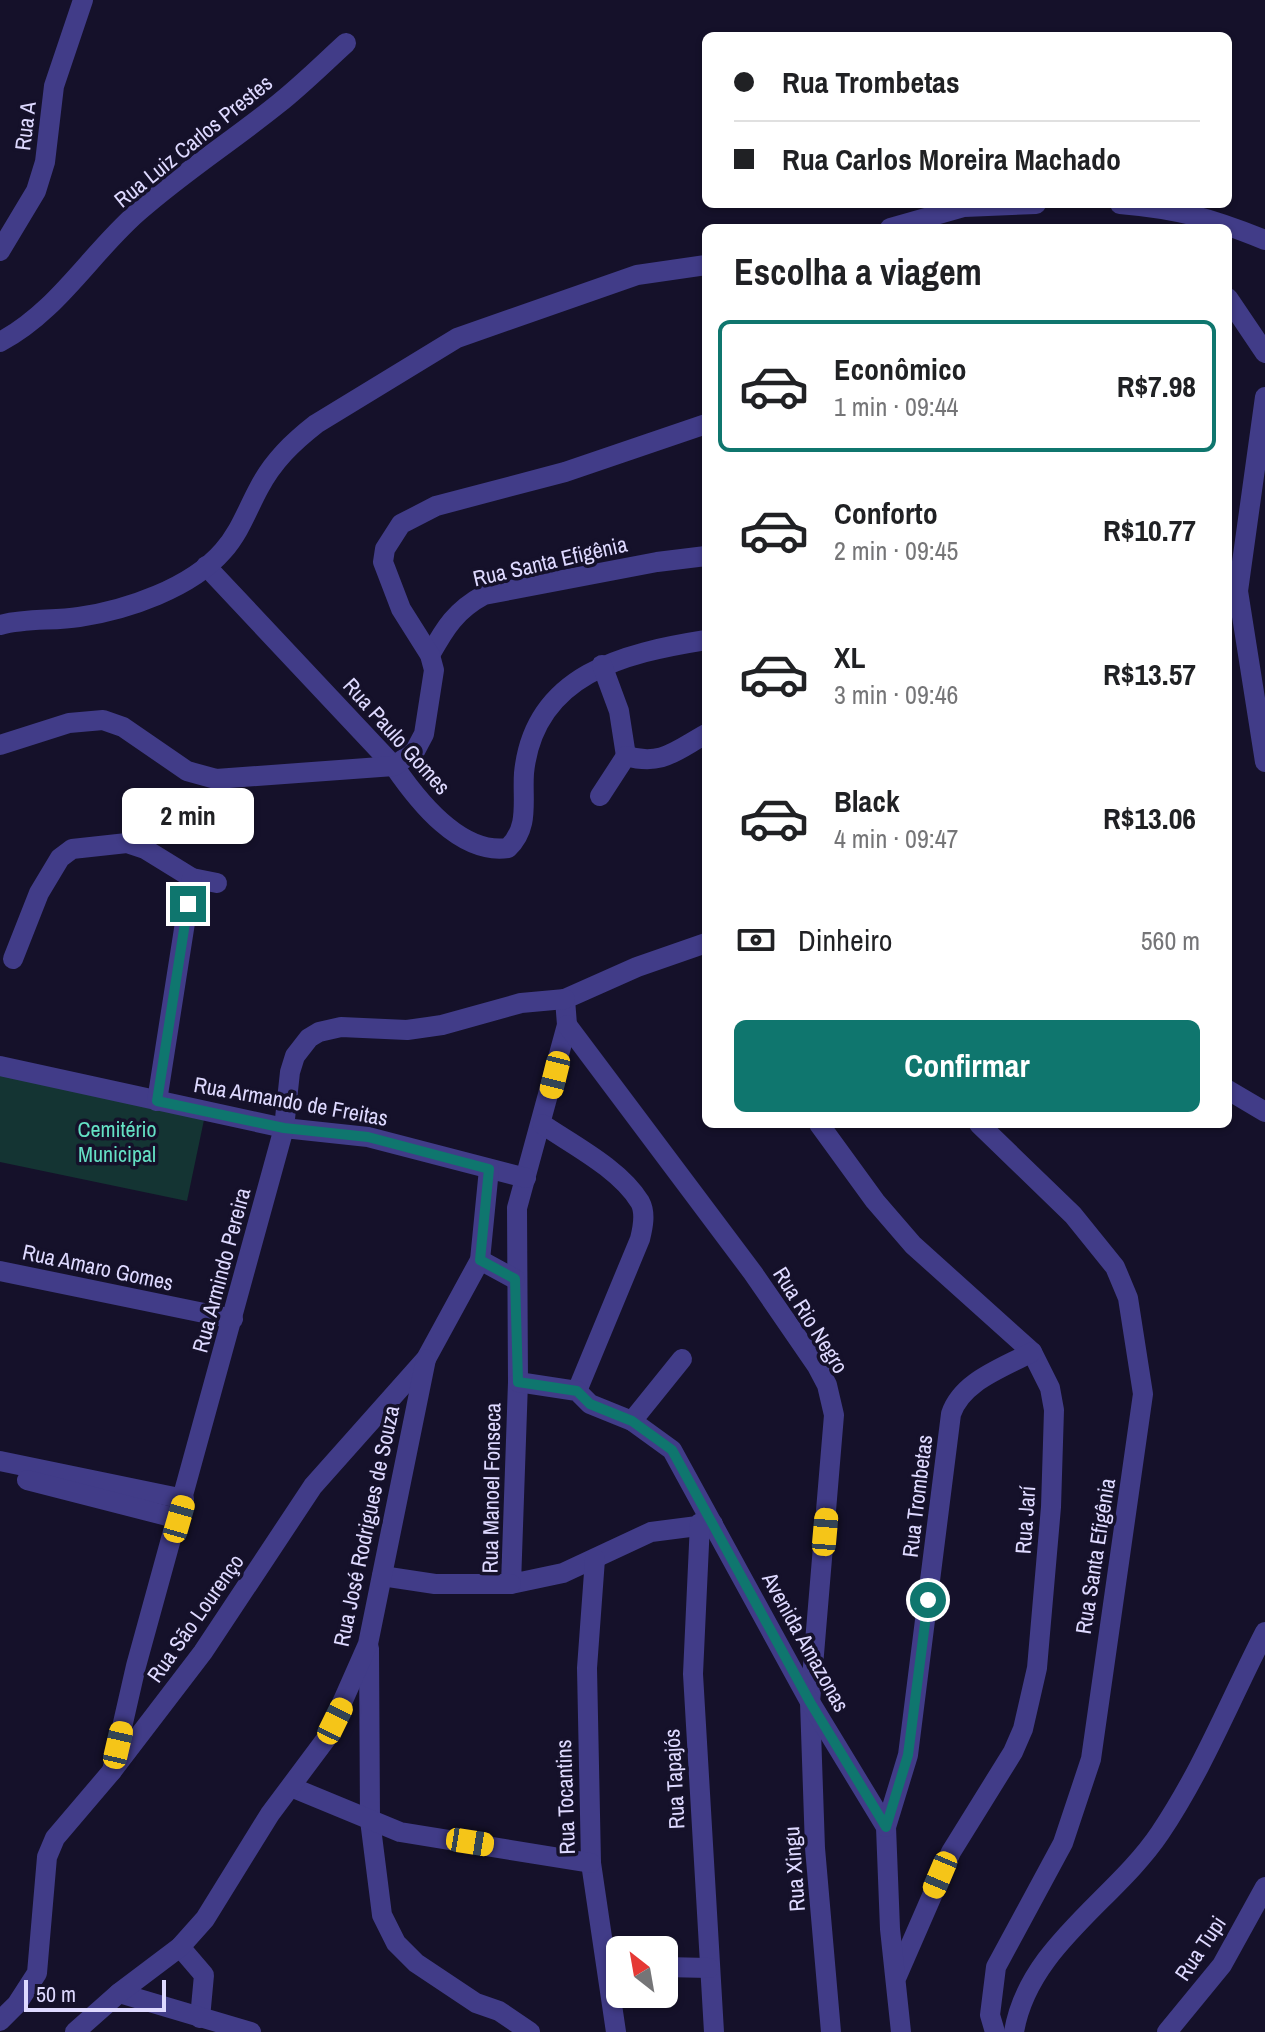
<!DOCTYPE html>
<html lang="pt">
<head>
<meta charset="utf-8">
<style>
  :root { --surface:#fff; --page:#f2f2f2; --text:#202124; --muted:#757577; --line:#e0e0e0; --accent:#0f766e }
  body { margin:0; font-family:"Archivo Narrow",sans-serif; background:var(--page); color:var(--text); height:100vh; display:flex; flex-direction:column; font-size:30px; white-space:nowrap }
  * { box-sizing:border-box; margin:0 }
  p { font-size:26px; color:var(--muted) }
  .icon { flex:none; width:44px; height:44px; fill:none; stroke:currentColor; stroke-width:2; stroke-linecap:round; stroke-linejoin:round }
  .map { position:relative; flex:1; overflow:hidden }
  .side { position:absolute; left:702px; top:224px; width:530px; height:904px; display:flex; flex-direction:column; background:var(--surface); border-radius:12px; box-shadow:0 2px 6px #0004 }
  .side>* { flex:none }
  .top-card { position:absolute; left:702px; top:32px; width:530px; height:176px; border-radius:12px; box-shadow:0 2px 6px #0004; display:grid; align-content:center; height:176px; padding:0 32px; background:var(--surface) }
  .needle { width:52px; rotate:329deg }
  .buttons { position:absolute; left:606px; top:1936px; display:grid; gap:16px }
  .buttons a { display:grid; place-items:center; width:72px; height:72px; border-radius:12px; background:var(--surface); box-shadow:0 2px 6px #0004; font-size:40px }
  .scale { position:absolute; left:24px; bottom:20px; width:142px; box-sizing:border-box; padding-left:8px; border:4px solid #ded9ff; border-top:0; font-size:22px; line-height:28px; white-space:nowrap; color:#ded9ff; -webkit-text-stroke:6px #15112a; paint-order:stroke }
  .end { position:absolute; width:36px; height:36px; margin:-18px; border:10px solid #0f766e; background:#fff; box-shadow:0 0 0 4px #fff }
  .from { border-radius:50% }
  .bubble { position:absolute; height:56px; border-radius:12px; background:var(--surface); box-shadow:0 2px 6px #0004; font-size:26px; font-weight:800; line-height:56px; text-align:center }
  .car { position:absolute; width:24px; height:48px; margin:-24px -12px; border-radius:10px; box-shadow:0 0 6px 2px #0007; background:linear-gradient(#f5c518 24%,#345 0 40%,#f5c518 0 76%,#345 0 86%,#f5c518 0) }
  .top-card b { display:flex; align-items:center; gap:28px; height:76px; font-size:30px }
  .top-card b+b { border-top:2px solid var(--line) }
  .top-card i { width:20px; height:20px; background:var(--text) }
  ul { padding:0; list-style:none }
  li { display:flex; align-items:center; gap:24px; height:132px; margin:0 16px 12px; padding:0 16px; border:4px solid transparent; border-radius:12px }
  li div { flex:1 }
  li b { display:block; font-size:30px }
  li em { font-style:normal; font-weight:800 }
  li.on { border-color:var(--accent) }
  li>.icon { width:72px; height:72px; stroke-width:1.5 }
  h2 { padding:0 32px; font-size:36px; line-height:96px }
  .pay { display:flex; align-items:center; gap:20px; height:88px; padding:0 32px; font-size:30px }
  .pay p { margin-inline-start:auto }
  .button { display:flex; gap:16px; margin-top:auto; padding:16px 32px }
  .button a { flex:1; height:92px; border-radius:12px; background:var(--accent); color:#fff; font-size:32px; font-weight:800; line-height:92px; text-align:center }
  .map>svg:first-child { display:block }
</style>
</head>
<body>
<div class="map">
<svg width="1265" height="2032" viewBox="0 0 1265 2032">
  <rect width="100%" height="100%" fill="#15112a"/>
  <!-- green -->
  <path fill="#143433" d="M0 1072 205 1115 187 1201 0 1162Z"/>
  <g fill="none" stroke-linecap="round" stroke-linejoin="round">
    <!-- minor -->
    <g stroke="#413c88" stroke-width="20">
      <path d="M1120 204C1178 209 1211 218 1265 240"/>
      <path d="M890 228 964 207 1036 204"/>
      <path d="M0 251 36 191 45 162 54 86 83 0"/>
      <path d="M1228 298 1265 353"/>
      <path d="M0 342C58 311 90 254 138 212 182 173 232 141 278 104 302 85 324 63 346 43"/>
      <path d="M1265 397 1238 591 1265 762"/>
      <path d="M206 566 394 766C418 801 460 855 508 848 530 827 522 801 524 773 534 674 624 653 706 640"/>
      <path d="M0 625C25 618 53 621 79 617 127 610 191 588 223 551 240 532 247 510 259 488 273 461 293 442 316 424L457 338 637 275 706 265"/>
      <path d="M430 655C445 628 456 610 484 595L657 562 706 556"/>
      <path d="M602 665 619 711 626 756"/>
      <path d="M0 745 69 723 103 720 123 727 187 771 216 779 394 766 415 751 424 734 434 670 430 655 401 609 383 562 385 549 401 524 436 506 565 472 706 424"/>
      <path d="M600 796 626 756C662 766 675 751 706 734"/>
      <path d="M706 943 637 967 565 999 567 1025 517 1208 518 1382 511 1584 563 1573 651 1532 713 1524"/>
      <path d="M13 959 39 893 60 858 72 849 127 843 145 849 192 878 217 883"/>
      <path d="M567 1025 753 1273 817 1366 827 1385 834 1415 810 1702 815 1848 831 2032"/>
      <path d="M0 1066 284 1128 368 1137 526 1178"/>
      <path d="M1228 1090 1265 1112"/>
      <path d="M157 1101 192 878"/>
      <path d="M542 1124C573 1145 620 1169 640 1202 646 1213 643 1227 640 1239L577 1391"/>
      <path d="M819 1124 875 1201 913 1245 1032 1352 1050 1388 1054 1410 1051 1507 1037 1668 1023 1729 1013 1752 951 1852 897 1976"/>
      <path d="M979 1124 1073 1215 1115 1267 1128 1298 1143 1394 1091 1759 1063 1843 996 1967 990 2015 995 2032"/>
      <path d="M480 1260 515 1279"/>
      <path d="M0 1271 233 1319"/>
      <path d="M518 1382 577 1391 590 1404 632 1421 672 1450 810 1702 886 1827 890 1929 901 2032"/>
      <path d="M632 1421 682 1359"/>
      <path d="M0 1461 184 1499"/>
      <path d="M27 1480 179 1519"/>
      <path d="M700 1523 693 1674 714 2032"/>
      <path d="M595 1559 587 1668 591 1863 616 2032"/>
      <path d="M382 1576 435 1584H511"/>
      <path d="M369 1648 370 1820 382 1915 396 1943 416 1963 476 2003 499 2011 530 2032"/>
      <path d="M112 1771 136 1666 284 1128 290 1072 295 1056 309 1038 319 1032 341 1027 407 1030 442 1025 521 1003 565 999"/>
      <path d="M291 1787 400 1832 591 1863"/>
      <path d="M886 1827 908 1755 951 1414C962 1381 1003 1368 1032 1352"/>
      <path d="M180 1947 204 1975 200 2018"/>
      <path d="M664 1967 709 1968"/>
      <path d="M119 1993 251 2032"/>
      <path d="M0 2021 17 2004 37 1973 47 1857 55 1838 112 1771 203 1652 313 1486 426 1359 480 1260 489 1169"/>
      <path d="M75 2032 119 1993 180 1947 205 1919 270 1814 326 1739 368 1644 426 1359"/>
      <path d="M1014 2032C1028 1947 1115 1900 1160 1833 1203 1769 1230 1700 1265 1632"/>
      <path d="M1167 2032 1222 1965 1265 1887"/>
    </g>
  </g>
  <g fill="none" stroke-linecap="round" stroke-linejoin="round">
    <!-- route -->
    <path stroke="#0f766e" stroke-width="10" d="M188 904 157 1101 284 1128 368 1137 489 1169 480 1260 515 1279 518 1382 577 1391 590 1404 632 1421 672 1450 810 1702 886 1827 908 1755 928 1600"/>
  </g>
  <g text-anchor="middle" stroke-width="7" stroke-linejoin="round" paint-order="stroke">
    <!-- street labels -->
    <g font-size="22" fill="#ded9ff" stroke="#15112a">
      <text transform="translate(25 126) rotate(-83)" y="8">Rua A</text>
      <text transform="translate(193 141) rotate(-39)" y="8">Rua Luiz Carlos Prestes</text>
      <text transform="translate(550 561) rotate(-13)" y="8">Rua Santa Efigênia</text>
      <text transform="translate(397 736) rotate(48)" y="8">Rua Paulo Gomes</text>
      <text transform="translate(291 1101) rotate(10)" y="8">Rua Armando de Freitas</text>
      <text transform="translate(98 1267) rotate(12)" y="8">Rua Amaro Gomes</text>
      <text transform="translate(221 1270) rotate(-75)" y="8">Rua Armindo Pereira</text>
      <text transform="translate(811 1320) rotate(58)" y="8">Rua Rio Negro</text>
      <text transform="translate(491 1488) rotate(-89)" y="8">Rua Manoel Fonseca</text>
      <text transform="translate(917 1496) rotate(-83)" y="8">Rua Trombetas</text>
      <text transform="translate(1025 1520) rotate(-86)" y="8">Rua Jarí</text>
      <text transform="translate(366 1526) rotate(-78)" y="8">Rua José Rodrigues de Souza</text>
      <text transform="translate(1095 1556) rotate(-81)" y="8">Rua Santa Efigênia</text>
      <text transform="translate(195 1618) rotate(-55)" y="8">Rua São Lourenço</text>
      <text transform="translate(806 1642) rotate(61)" y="8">Avenida Amazonas</text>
      <text transform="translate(674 1779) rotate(-93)" y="8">Rua Tapajós</text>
      <text transform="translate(565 1797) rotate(-92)" y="8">Rua Tocantins</text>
      <text transform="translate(794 1869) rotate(-94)" y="8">Rua Xingu</text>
      <text transform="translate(1200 1948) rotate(-56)" y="8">Rua Tupi</text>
    </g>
    <!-- park labels -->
    <g font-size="22" fill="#64e0c4" stroke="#15112a">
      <text x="117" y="1137">Cemitério<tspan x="117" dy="25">Municipal</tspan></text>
    </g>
  </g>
</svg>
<div class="buttons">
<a><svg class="needle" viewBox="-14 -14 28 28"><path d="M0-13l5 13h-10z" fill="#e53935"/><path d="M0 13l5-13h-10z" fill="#757577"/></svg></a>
</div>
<div class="scale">50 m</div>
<i class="end from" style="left:928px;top:1600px"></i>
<i class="end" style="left:188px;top:904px"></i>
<div class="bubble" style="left:122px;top:788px;width:132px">2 min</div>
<i class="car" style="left:555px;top:1075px;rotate:194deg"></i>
<i class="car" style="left:179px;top:1519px;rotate:16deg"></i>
<i class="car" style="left:825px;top:1532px;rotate:5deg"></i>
<i class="car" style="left:335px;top:1721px;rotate:26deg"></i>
<i class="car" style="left:118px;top:1745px;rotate:13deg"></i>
<i class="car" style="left:470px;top:1842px;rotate:99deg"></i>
<i class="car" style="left:940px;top:1875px;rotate:203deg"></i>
<div class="top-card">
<b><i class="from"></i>Rua Trombetas</b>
<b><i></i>Rua Carlos Moreira Machado</b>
</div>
<section class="side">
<h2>Escolha a viagem</h2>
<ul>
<li class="on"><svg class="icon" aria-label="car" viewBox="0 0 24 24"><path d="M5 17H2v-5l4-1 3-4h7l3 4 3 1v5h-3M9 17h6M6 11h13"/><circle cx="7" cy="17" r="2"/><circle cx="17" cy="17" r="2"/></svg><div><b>Econômico</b><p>1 min · 09:44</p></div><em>R$7.98</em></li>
<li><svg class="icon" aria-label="car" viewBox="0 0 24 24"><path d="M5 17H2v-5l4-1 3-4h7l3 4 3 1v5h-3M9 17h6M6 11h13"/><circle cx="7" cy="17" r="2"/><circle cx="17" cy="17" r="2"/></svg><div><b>Conforto</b><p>2 min · 09:45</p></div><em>R$10.77</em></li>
<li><svg class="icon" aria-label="car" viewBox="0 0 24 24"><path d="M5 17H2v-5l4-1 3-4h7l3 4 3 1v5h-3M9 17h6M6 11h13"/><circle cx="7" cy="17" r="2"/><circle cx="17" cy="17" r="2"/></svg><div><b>XL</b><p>3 min · 09:46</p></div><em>R$13.57</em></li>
<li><svg class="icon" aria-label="car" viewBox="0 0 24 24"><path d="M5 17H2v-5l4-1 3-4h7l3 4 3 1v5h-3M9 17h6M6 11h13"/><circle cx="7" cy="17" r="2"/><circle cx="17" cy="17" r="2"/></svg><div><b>Black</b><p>4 min · 09:47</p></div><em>R$13.06</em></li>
</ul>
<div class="pay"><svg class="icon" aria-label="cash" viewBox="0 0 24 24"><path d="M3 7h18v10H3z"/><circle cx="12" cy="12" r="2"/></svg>Dinheiro<p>560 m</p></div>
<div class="button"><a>Confirmar</a></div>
</section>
</div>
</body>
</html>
